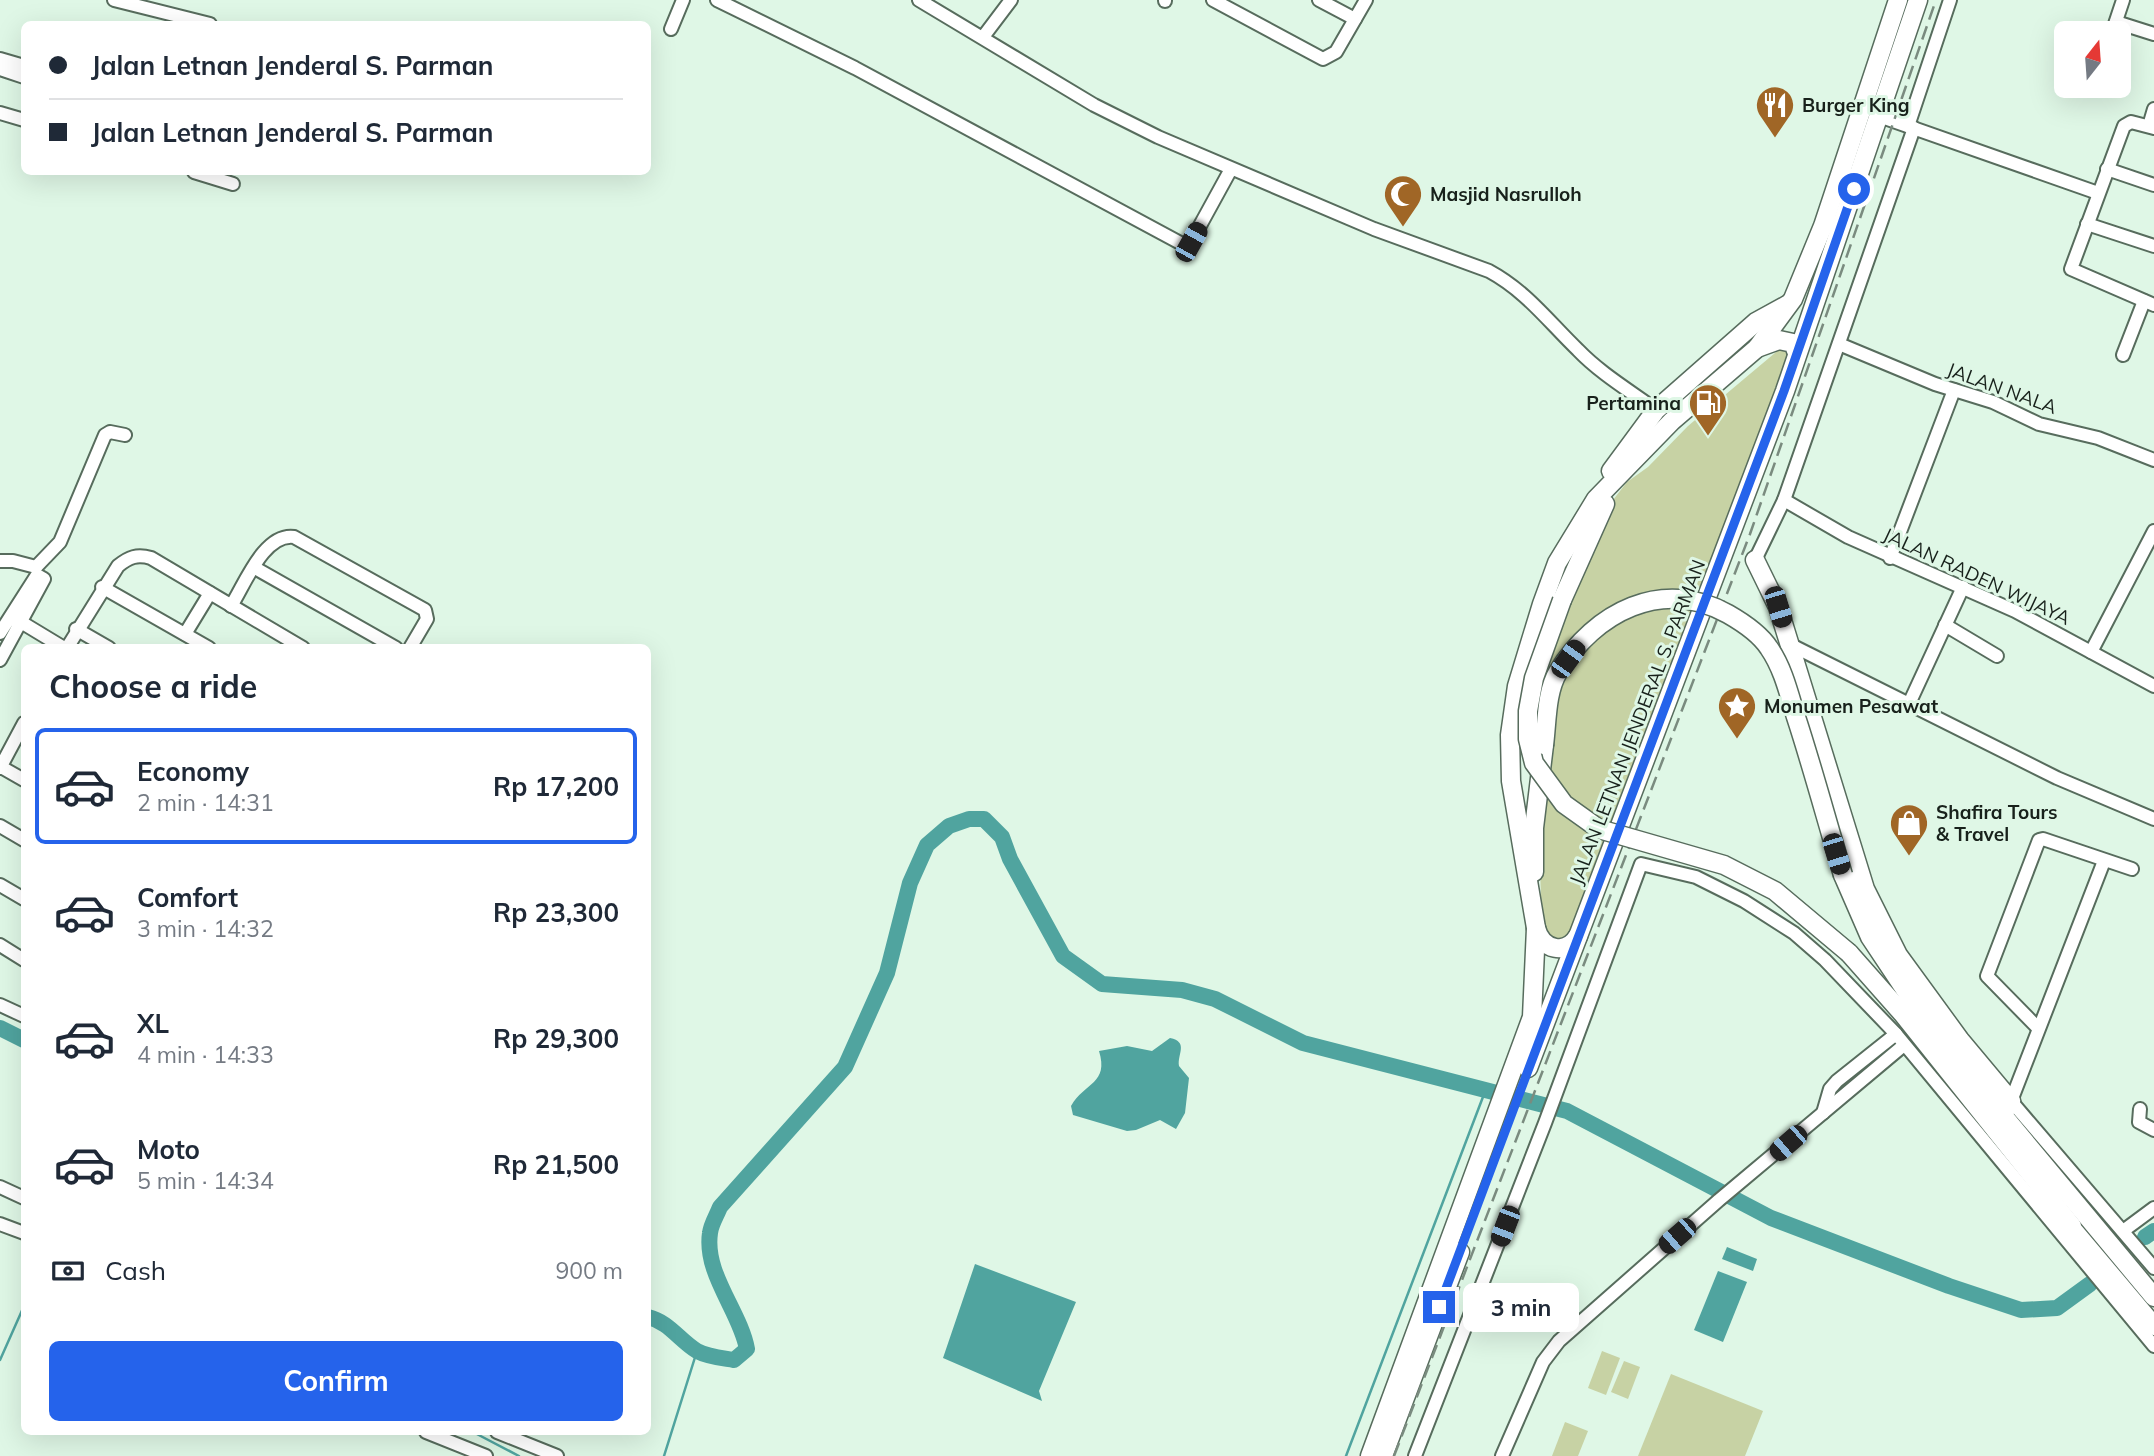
<!DOCTYPE html>
<html lang="en">
<head>
<meta charset="utf-8">
<style>
  :root { --surface:#fff; --page:#f2f2f3; --text:#1f2937; --muted:#747a83; --line:#e0e1e3; --accent:#2563eb }
  body { margin:0; font-family:Mulish,sans-serif; background:var(--page); color:var(--text); height:100vh; display:flex; flex-direction:column; font-size:26px; white-space:nowrap }
  * { box-sizing:border-box; margin:0 }
  p { font-size:23px; color:var(--muted) }
  .icon { flex:none; width:38px; height:38px; fill:none; stroke:currentColor; stroke-width:2; stroke-linecap:round; stroke-linejoin:round }
  .map { position:relative; flex:1; overflow:hidden }
  .drawer { position:absolute; left:21px; top:644px; width:630px; height:791px; display:flex; flex-direction:column; background:var(--surface); border-radius:10px; box-shadow:0 7px 28px #0002 }
  .drawer>* { flex:none }
  .top-card { position:absolute; left:21px; top:21px; width:630px; height:154px; border-radius:10px; box-shadow:0 7px 28px #0002; display:grid; align-content:center; height:154px; padding:0 28px; background:var(--surface) }
  .needle { width:46px; rotate:17deg }
  .buttons { position:absolute; left:2054px; top:21px; display:grid; gap:14px }
  .buttons a { display:grid; place-items:center; width:77px; height:77px; border-radius:10px; background:var(--surface); box-shadow:0 7px 28px #0002; font-size:35px }
  .end { position:absolute; width:32px; height:32px; margin:-16px; border:9px solid #2563eb; background:#fff; box-shadow:0 0 0 4px #fff }
  .from { border-radius:50% }
  .bubble { position:absolute; height:49px; border-radius:10px; background:var(--surface); box-shadow:0 7px 28px #0002; font-size:23px; font-weight:700; line-height:49px; text-align:center }
  .car { position:absolute; width:21px; height:42px; margin:-21px -10px; border-radius:9px; box-shadow:0 0 5px 2px #0007; background:linear-gradient(#222 24%,#8ab4d8 0 40%,#222 0 76%,#8ab4d8 0 86%,#222 0) }
  .top-card b { display:flex; align-items:center; gap:24px; height:66px; font-size:26px }
  .top-card b+b { border-top:2px solid var(--line) }
  .top-card i { width:18px; height:18px; background:var(--text) }
  ul { padding:0; list-style:none }
  li { display:flex; align-items:center; gap:21px; height:116px; margin:0 14px 10px; padding:0 14px; border:4px solid transparent; border-radius:10px }
  li div { flex:1 }
  li b { display:block; font-size:26px }
  li em { font-style:normal; font-weight:700 }
  li.active { border-color:var(--accent) }
  li>.icon { width:63px; height:63px; stroke-width:1.5 }
  h2 { padding:0 28px; font-size:32px; line-height:84px }
  .pay { display:flex; align-items:center; gap:18px; height:77px; padding:0 28px; font-size:26px }
  .pay p { margin-inline-start:auto }
  .primary-button { display:flex; gap:14px; margin-top:auto; padding:14px 28px }
  .primary-button a { flex:1; height:80px; border-radius:10px; background:var(--accent); color:#fff; font-size:28px; font-weight:700; line-height:80px; text-align:center }
  .map>svg:first-child { display:block }
</style>
</head>
<body>
<div class="map">
<svg width="2154" height="1456" viewBox="0 0 2154 1456">
  <rect width="100%" height="100%" fill="#dff7e6"/>
  <!-- green -->
  <g fill="#c7d2a4">
    <path d="M1781 348 1789 355V363L1569 937 1553 943 1542 923 1534 711 1540 677 1606 509 1627 482 1648 467 1688 426Z"/>
    <path d="M1602 1351 1620 1358 1606 1395 1588 1388Z"/>
    <path d="M1624 1361 1640 1367 1628 1399 1611 1392Z"/>
    <path d="M1671 1374 1763 1411 1745 1456H1638Z"/>
    <path d="M1565 1422 1588 1431 1578 1456H1552Z"/>
  </g>
  <!-- water -->
  <g fill="#50a49f">
    <path d="M1170 1038C1189 1042 1177 1054 1179 1066L1189 1078 1185 1113 1176 1129 1160 1120 1136 1130 1127 1131 1073 1115 1071 1106C1085 1082 1109 1084 1099 1051L1127 1046 1152 1051Z"/>
    <path d="M1727 1247 1757 1259 1753 1271 1722 1259Z"/>
    <path d="M975 1264 1076 1302 1039 1391 1042 1401 943 1358Z"/>
    <path d="M1718 1271 1747 1282 1723 1342 1694 1330Z"/>
  </g>
  <g fill="none" stroke-linecap="round" stroke-linejoin="round">
    <!-- stream -->
    <g stroke="#50a49f" stroke-width="2.5">
      <path d="M0 1360 24 1306"/>
      <path d="M473 1432 519 1456"/>
      <path d="M664 1456 697 1351"/>
      <path d="M1346 1456 1486 1089"/>
    </g>
    <!-- river -->
    <g stroke="#50a49f" stroke-width="16">
      <path d="M0 1028 24 1040"/>
      <path d="M2145 1237 2154 1231"/>
      <path d="M648 1317C669 1322 679 1340 697 1351 708 1357 722 1358 734 1360L747 1349C740 1311 704 1274 710 1233 711 1224 717 1215 720 1207L845 1067 887 973 910 883 927 845 949 826 969 819H984L1002 837 1010 859 1063 956 1102 984 1182 990 1215 999 1303 1043 1567 1111 1771 1218 1949 1286 2021 1310 2057 1308 2090 1284"/>
    </g>
    <!-- minor casing -->
    <g stroke="#576c5d" stroke-width="16">
      <g id="minor">
        <path d="M114 0 210 24"/>
        <path d="M717 0 855 68 1184 245 1191 242 1231 169"/>
        <path d="M919 0 1094 105 1158 137 1374 229 1489 271C1526 291 1548 321 1578 350 1600 373 1630 391 1656 410"/>
        <path d="M1213 0 1323 59 1336 52 1366 0"/>
        <path d="M1319 0 1355 19"/>
        <path d="M1165 1V0"/>
        <path d="M2116 22 2154 34"/>
        <path d="M671 29 683 0"/>
        <path d="M2112 33 2123 0"/>
        <path d="M983 37 1011 0"/>
        <path d="M0 59 24 66"/>
        <path d="M0 69 24 77"/>
        <path d="M0 113 24 120"/>
        <path d="M1879 116 2098 193"/>
        <path d="M1908 126 1950 0"/>
        <path d="M2149 126 2154 109"/>
        <path d="M2154 128 2131 122 2124 126 2071 269 2154 305"/>
        <path d="M2107 169 2154 185"/>
        <path d="M194 172 233 184"/>
        <path d="M2087 224 2154 246"/>
        <path d="M1839 344 1935 384 1993 402 2039 424 2098 438 2154 460"/>
        <path d="M2123 355 2144 301"/>
        <path d="M1784 500 1848 537 2015 611 2154 686"/>
        <path d="M1890 558 1954 390"/>
        <path d="M1755 560 1784 500 1914 128"/>
        <path d="M0 561H13L36 567"/>
        <path d="M36 567 60 542 105 435 110 432 125 435"/>
        <path d="M255 568 396 648"/>
        <path d="M102 587 209 648"/>
        <path d="M231 606C245 584 264 533 294 537L425 610 427 619 410 648"/>
        <path d="M16 619 64 648"/>
        <path d="M1945 625 1997 656"/>
        <path d="M76 629 109 648"/>
        <path d="M0 633 37 575 44 579 0 660"/>
        <path d="M185 634 210 593"/>
        <path d="M1789 644 2057 778 2154 819"/>
        <path d="M67 648 118 566C129 557 137 554 151 558L303 648"/>
        <path d="M2091 652 2154 531"/>
        <path d="M1908 706 1963 587"/>
        <path d="M1 767 24 780"/>
        <path d="M0 768 24 723"/>
        <path d="M0 826 24 840"/>
        <path d="M2104 861 2011 1101 2154 1268"/>
        <path d="M0 885 24 899"/>
        <path d="M0 945 24 960"/>
        <path d="M0 1005 24 1016"/>
        <path d="M2037 1027 1987 976 2039 840 2043 839 2132 869"/>
        <path d="M2140 1109 2139 1122 2154 1130"/>
        <path d="M1823 1113 1830 1089 1837 1081 1896 1034"/>
        <path d="M0 1187 24 1198"/>
        <path d="M0 1224 24 1233"/>
        <path d="M2123 1231 2154 1208"/>
        <path d="M426 1432 486 1456"/>
        <path d="M497 1432 557 1456"/>
        <path d="M1415 1456 1545 1123 1641 864 1696 877 1744 901 1794 933 1825 960 1896 1034 2154 1346"/>
        <path d="M1502 1456 1543 1362 1559 1341 1719 1200 1904 1045"/>
      </g>
    </g>
    <!-- highway casing -->
    <g stroke="#576c5d" stroke-width="21">
      <g id="highway">
        <path d="M1757 348 1779 340 1793 343 1797 353"/>
        <path d="M1611 471 1656 410 1756 322 1787 305"/>
        <path d="M1755 560 1778 607 1865 889 1898 955 1960 1040 2011 1101 2003 1114"/>
        <path d="M1562 600 1605 504"/>
        <path d="M1534 872V828L1544 745"/>
        <path d="M1843 875 1870 937 1932 1030 2154 1297"/>
        <path d="M1536 928C1542 950 1566 956 1578 936"/>
        <path d="M1849 953 1902 1013 2072 1226"/>
        <path d="M1528 1068 1785 391 1918 0"/>
        <path d="M2064 1219 2154 1326"/>
        <path d="M1370 1456 1532 1017 1536 928 1511 781 1510 735 1517 686 1542 604 1557 563 1596 499 1672 421 1757 348 1793 299 1823 226 1898 0"/>
        <path d="M1383 1456 1460 1252"/>
      </g>
    </g>
    <!-- minor -->
    <use href="#minor" stroke="#fff" stroke-width="12"/>
    <!-- highway -->
    <use href="#highway" stroke="#fff" stroke-width="18"/>
    <!-- rail -->
    <path stroke="#7a8b7f" stroke-width="2.5" stroke-dasharray="14 7" stroke-linecap="butt" d="M1394 1456 1750 534 1936 0"/>
    <!-- highway-bridge casing -->
    <g stroke="#576c5d" stroke-width="21" stroke-linecap="butt">
      <g id="highway-bridge">
        <path d="M1562 600 1534 678 1528 711V739L1534 763 1564 804 1599 829 1724 865 1775 891 1849 953"/>
        <path d="M1544 745C1547 723 1546 692 1558 672 1595 612 1662 577 1728 614 1742 622 1760 634 1769 648 1783 668 1789 694 1796 717 1813 769 1827 822 1843 875"/>
      </g>
    </g>
    <!-- highway-bridge -->
    <use href="#highway-bridge" stroke="#fff" stroke-width="18"/>
  </g>
  <g fill="none" stroke-linecap="round" stroke-linejoin="round">
    <!-- route -->
    <path stroke="#2563eb" stroke-width="9" d="M1439 1307 1784 391 1854 189"/>
  </g>
  <!-- icons -->
  <defs>
    <g id="restaurant-pin" transform="scale(2.0125)"><path d="M0 17L-7.5 6A9.5 9.5 0 1 1 7.5 6Z" fill="#a06626" stroke="#dff7e6"/><path d="M-5-6h1v4h1v-4h1v4h1v-4h1v5L-1.5 .5V6h-2V.5L-5-1ZM5-6V6H3V1.5H1.5Q1.5-4 5-6Z" fill="#fff"/></g>
    <g id="mosque-pin" transform="scale(2.0125)"><path d="M0 17L-7.5 6A9.5 9.5 0 1 1 7.5 6Z" fill="#a06626" stroke="#dff7e6"/><path d="M3.5-4.9A6 6 0 1 0 3.5 4.9A5 5 0 1 1 3.5-4.9Z" fill="#fff"/></g>
    <g id="fuel-pin" transform="scale(2.0125)"><path d="M0 17L-7.5 6A9.5 9.5 0 1 1 7.5 6Z" fill="#a06626" stroke="#dff7e6"/><path d="M-5.5-6h7V0h2V4h1.3V-2.5L3-4.5l.8-.8L6-3V5H2.5V1h-1V6h-7ZM-4.2-4.7v3.2H.2V-4.7Z" fill="#fff"/></g>
    <g id="sight-pin" transform="scale(2.0125)"><path d="M0 17L-7.5 6A9.5 9.5 0 1 1 7.5 6Z" fill="#a06626" stroke="#dff7e6"/><path d="M0-6L1.8-2.2L6-1.7L2.9 1.2L3.7 5.4L0 3.3L-3.7 5.4L-2.9 1.2L-6-1.7L-1.8-2.2Z" fill="#fff"/></g>
    <g id="shop-pin" transform="scale(2.0125)"><path d="M0 17L-7.5 6A9.5 9.5 0 1 1 7.5 6Z" fill="#a06626" stroke="#dff7e6"/><path d="M-5-2.5h2.3a2.7 3.5 0 0 1 5.4 0H5L5.5 6h-11ZM-1.5-2.5h3a1.5 2.3 0 0 0-3 0Z" fill="#fff"/></g>
  </defs>
  <g fill-rule="evenodd">
    <use href="#restaurant-pin" x="1775" y="105"/>
    <use href="#mosque-pin" x="1403" y="194"/>
    <use href="#fuel-pin" x="1708" y="403"/>
    <use href="#sight-pin" x="1737" y="706"/>
    <use href="#shop-pin" x="1909" y="823"/>
  </g>
  <g text-anchor="middle" stroke-width="6" stroke-linejoin="round" paint-order="stroke">
    <!-- poi labels -->
    <g font-size="19" font-weight="bold" fill="#18211b" stroke="#dff7e6" text-anchor="start">
      <text x="1802" y="112">Burger King</text>
      <text x="1430" y="201">Masjid Nasrulloh</text>
      <text x="1681" y="410" text-anchor="end">Pertamina</text>
      <text x="1764" y="713">Monumen Pesawat</text>
      <text x="1936" y="819">Shafira Tours<tspan x="1936" dy="22">&amp; Travel</tspan></text>
    </g>
    <!-- street labels -->
    <g font-size="19" fill="#18211b" stroke="#dff7e6">
      <text transform="translate(2002 388) rotate(20)" y="7">JALAN NALA</text>
      <text transform="translate(1977 576) rotate(25)" y="7">JALAN RADEN WIJAYA</text>
      <text transform="translate(1637 722) rotate(-69)" y="7">JALAN LETNAN JENDERAL S. PARMAN</text>
    </g>
  </g>
</svg>
<div class="buttons">
<a><svg class="needle" viewBox="-14 -14 28 28"><path d="M0-13l5 13h-10z" fill="#e53935"/><path d="M0 13l5-13h-10z" fill="#747a83"/></svg></a>
</div>
<i class="end from" style="left:1854px;top:189px"></i>
<i class="end" style="left:1439px;top:1307px"></i>
<div class="bubble" style="left:1463px;top:1283px;width:116px">3 min</div>
<i class="car" style="left:1191px;top:242px;rotate:29deg"></i>
<i class="car" style="left:1778px;top:607px;rotate:163deg"></i>
<i class="car" style="left:1568px;top:659px;rotate:36deg"></i>
<i class="car" style="left:1836px;top:854px;rotate:163deg"></i>
<i class="car" style="left:1788px;top:1143px;rotate:229deg"></i>
<i class="car" style="left:1505px;top:1226px;rotate:201deg"></i>
<i class="car" style="left:1677px;top:1236px;rotate:229deg"></i>
<div class="top-card">
<b><i class="from"></i>Jalan Letnan Jenderal S. Parman</b>
<b><i></i>Jalan Letnan Jenderal S. Parman</b>
</div>
<section class="drawer">
<h2>Choose a ride</h2>
<ul>
<li class="active"><svg class="icon" aria-label="car" viewBox="0 0 24 24"><path d="M5 17H2v-5l4-1 3-4h7l3 4 3 1v5h-3M9 17h6M6 11h13"/><circle cx="7" cy="17" r="2"/><circle cx="17" cy="17" r="2"/></svg><div><b>Economy</b><p>2 min · 14:31</p></div><em>Rp 17,200</em></li>
<li><svg class="icon" aria-label="car" viewBox="0 0 24 24"><path d="M5 17H2v-5l4-1 3-4h7l3 4 3 1v5h-3M9 17h6M6 11h13"/><circle cx="7" cy="17" r="2"/><circle cx="17" cy="17" r="2"/></svg><div><b>Comfort</b><p>3 min · 14:32</p></div><em>Rp 23,300</em></li>
<li><svg class="icon" aria-label="car" viewBox="0 0 24 24"><path d="M5 17H2v-5l4-1 3-4h7l3 4 3 1v5h-3M9 17h6M6 11h13"/><circle cx="7" cy="17" r="2"/><circle cx="17" cy="17" r="2"/></svg><div><b>XL</b><p>4 min · 14:33</p></div><em>Rp 29,300</em></li>
<li><svg class="icon" aria-label="car" viewBox="0 0 24 24"><path d="M5 17H2v-5l4-1 3-4h7l3 4 3 1v5h-3M9 17h6M6 11h13"/><circle cx="7" cy="17" r="2"/><circle cx="17" cy="17" r="2"/></svg><div><b>Moto</b><p>5 min · 14:34</p></div><em>Rp 21,500</em></li>
</ul>
<div class="pay"><svg class="icon" aria-label="cash" viewBox="0 0 24 24"><path d="M3 7h18v10H3z"/><circle cx="12" cy="12" r="2"/></svg>Cash<p>900 m</p></div>
<div class="primary-button"><a>Confirm</a></div>
</section>
</div>
</body>
</html>
